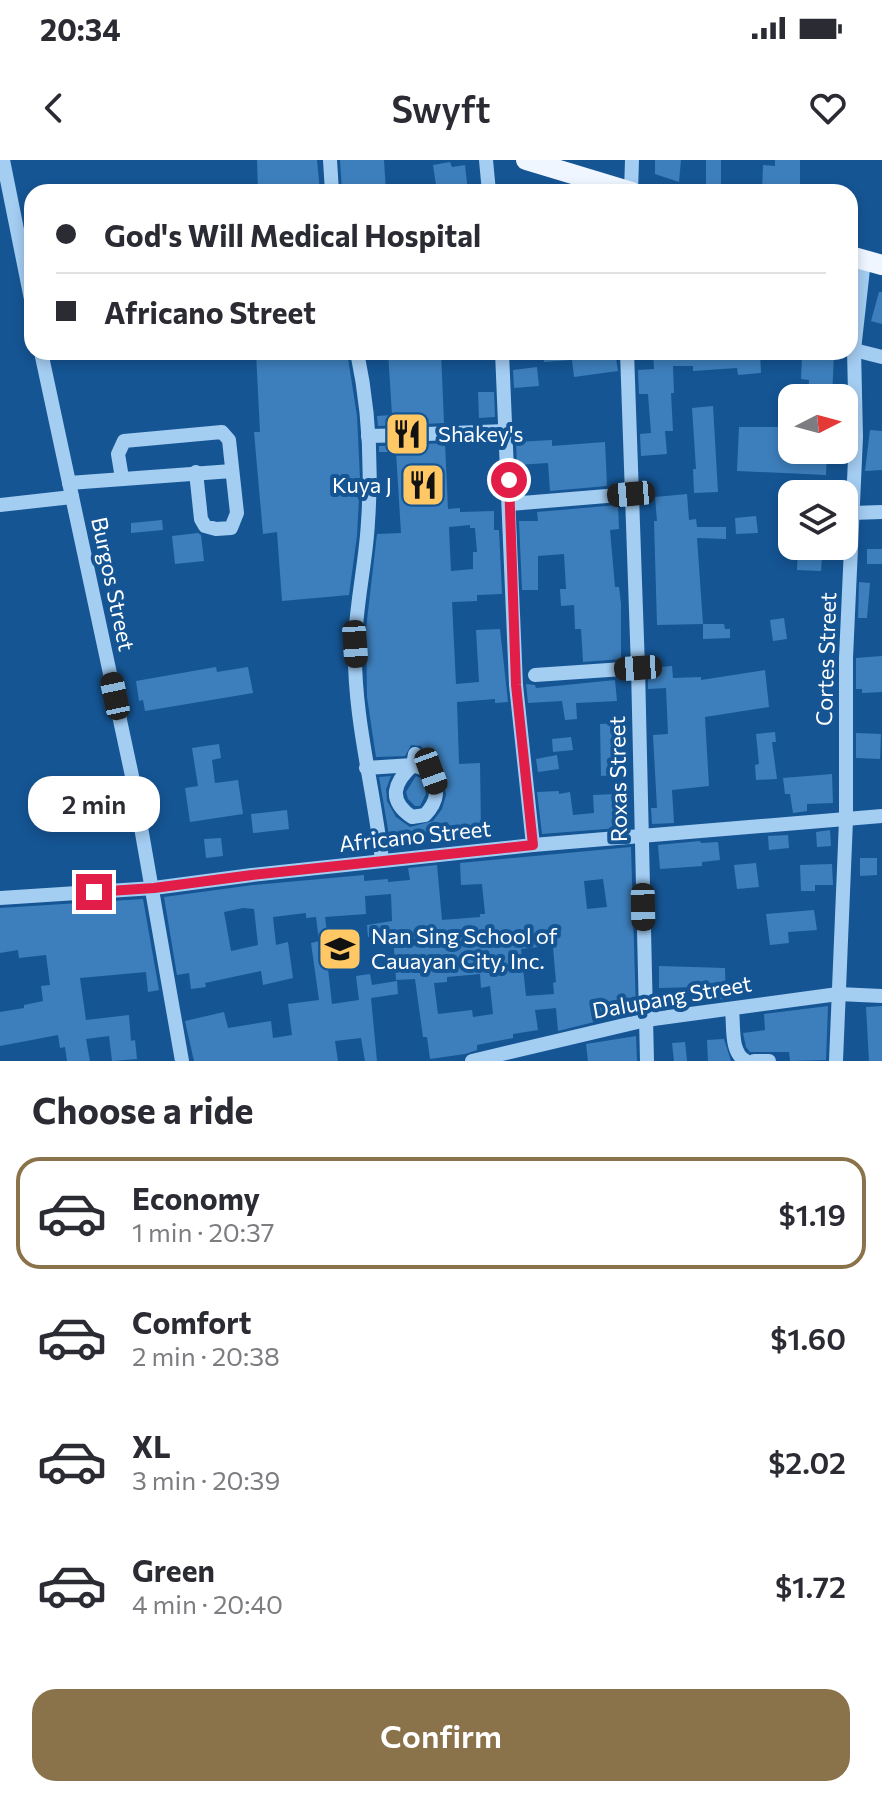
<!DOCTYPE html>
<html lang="en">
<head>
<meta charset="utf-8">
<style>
  :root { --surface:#fff; --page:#f7f7f7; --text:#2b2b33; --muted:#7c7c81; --line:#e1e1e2; --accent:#8a724a }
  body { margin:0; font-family:Commissioner,sans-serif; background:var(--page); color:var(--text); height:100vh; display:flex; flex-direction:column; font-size:30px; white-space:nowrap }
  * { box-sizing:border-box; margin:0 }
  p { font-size:26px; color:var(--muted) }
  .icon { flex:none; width:44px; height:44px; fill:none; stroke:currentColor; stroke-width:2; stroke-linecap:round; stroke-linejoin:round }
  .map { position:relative; height:901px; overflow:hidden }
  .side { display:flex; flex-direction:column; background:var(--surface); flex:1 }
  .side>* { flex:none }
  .banner { position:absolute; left:24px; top:24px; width:834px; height:176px; border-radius:24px; box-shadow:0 4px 12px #0003; display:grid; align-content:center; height:176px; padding:0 32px; background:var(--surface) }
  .needle { width:52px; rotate:84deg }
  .tools { position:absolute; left:778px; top:224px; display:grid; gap:16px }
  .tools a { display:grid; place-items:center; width:80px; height:80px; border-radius:16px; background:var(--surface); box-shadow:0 4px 12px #0003; font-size:40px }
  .end { position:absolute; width:36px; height:36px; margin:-18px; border:10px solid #e11d48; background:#fff; box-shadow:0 0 0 4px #fff }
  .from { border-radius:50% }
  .bubble { position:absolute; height:56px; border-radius:24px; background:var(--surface); box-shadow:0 4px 12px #0003; font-size:26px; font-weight:600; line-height:56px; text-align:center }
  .car { position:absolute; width:24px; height:48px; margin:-24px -12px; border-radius:10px; box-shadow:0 0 6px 2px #0007; background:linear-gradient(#222 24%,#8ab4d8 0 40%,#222 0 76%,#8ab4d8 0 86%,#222 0) }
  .banner b { display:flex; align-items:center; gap:28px; height:76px; font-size:30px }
  .banner b+b { border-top:2px solid var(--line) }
  .banner i { width:20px; height:20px; background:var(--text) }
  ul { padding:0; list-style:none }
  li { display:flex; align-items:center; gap:24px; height:112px; margin:0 16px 12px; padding:0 16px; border:4px solid transparent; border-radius:24px }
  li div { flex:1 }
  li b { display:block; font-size:30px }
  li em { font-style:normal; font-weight:600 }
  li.current { border-color:var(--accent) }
  li>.icon { width:72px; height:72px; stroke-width:1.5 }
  h2 { padding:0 32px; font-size:36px; line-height:96px }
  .action { display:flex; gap:16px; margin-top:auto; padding:16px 32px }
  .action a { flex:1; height:92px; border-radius:24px; background:var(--accent); color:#fff; font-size:32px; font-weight:600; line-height:92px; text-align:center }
  .status { display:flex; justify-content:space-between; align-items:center; height:56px; padding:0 40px; background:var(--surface); direction:ltr }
  .status svg { height:22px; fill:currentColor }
  header { display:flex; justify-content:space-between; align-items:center; height:104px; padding:0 32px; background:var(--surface); font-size:36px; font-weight:600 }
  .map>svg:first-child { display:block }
</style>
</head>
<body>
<div class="status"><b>20:34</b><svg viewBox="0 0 49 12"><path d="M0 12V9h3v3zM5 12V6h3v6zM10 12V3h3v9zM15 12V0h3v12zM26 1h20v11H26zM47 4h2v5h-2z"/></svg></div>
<header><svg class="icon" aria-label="back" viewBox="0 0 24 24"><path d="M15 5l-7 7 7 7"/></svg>Swyft<svg class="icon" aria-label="heart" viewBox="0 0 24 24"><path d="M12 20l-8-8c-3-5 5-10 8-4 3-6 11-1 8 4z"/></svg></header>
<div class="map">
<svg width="882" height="901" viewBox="0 0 882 901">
  <rect width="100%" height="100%" fill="#155594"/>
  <!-- building -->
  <g fill="#3d7fbc" fill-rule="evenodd">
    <path d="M257 0H317L320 32H258Z"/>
    <path d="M340 0H384L386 32H342Z"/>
    <path d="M655 0H681L679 22 655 14Z"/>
    <rect x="706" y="0" width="15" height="29"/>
    <path d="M775 0H800V32H762L763 5 775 6Z"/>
    <path d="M450 2 452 7 465 5 468 32H437L433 5Z"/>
    <path d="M879 132H882V164L871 161Z"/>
    <path d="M256 192H347L357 256 360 319 357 376 349 435 282 441 277 372 263 374 254 272H260Z"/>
    <path d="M388 192H441L444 263 425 264 418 268 411 265 378 266 377 256 392 255Z"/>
    <path d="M543 192H615L618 211 574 217 572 200 544 202Z"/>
    <path d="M653 192H760L761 213 738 215 737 208 693 211V206H673L674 233H671L673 271H665L667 294 641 296 640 274 651 273 648 234H639L638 210 654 209Z"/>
    <path d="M811 192 834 194 832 238H808L809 220 801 219 802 197H809Z"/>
    <path d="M537 207 539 226 514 228 513 210Z"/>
    <path d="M478 232H494L495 257 479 258Z"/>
    <path d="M713 246 718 332 694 333 693 309H696L692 248Z"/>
    <path d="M739 267H792V290H827L826 315 737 311Z"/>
    <path d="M870 270 882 271V310L865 311Z"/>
    <path d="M552 280V286L605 282 607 326 550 331 548 303 517 305 516 282Z"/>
    <path d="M419 281 426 284 445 283 448 349 460 348V352L494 351V370H499L502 434 477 435V441L452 442 456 524 479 522 476 470 500 469 508 542 495 543V539L457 542 459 604 480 603 481 668 389 675 379 617 391 616 386 629 387 641 396 657 410 667 433 661 442 649 446 635 440 607 435 602 424 598 425 591 421 586 411 585 405 596 376 597 367 537 366 469 377 374 401 373 396 292H379V286L411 285ZM470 365V368H475L477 392H473V409L451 411 449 367Z"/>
    <path d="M687 334 689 360 696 359 697 367H726V379L697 378 703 464 657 465 654 361H657L655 337Z"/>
    <path d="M618 345 619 369 610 370 615 427H619L621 444V499L583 502 581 469H575L574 445 561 446 560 429H566L564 394 538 396V430H522L519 361H538L537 352Z"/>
    <path d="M756 356 758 373 736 374 735 358Z"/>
    <path d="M162 360 163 370 131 373V363Z"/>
    <path d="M198 373 201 375 204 401 175 404 172 376Z"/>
    <path d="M798 386H828L827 398H822L821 411 797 410Z"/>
    <rect x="867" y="389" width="15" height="15"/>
    <path d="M859 422 870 423 867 458H858Z"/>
    <path d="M784 458 787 479 773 481 770 460Z"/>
    <path d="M703 464H724L725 469H730V478L703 479Z"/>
    <path d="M882 496V532L862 533V529H856V498Z"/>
    <path d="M672 506 673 518 701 517V520L765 510 769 547 705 557 709 626 672 630 674 663 652 664 651 648H657L653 575 668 574 666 528 648 529V508Z"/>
    <path d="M216 507 217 512 248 507 253 533 145 551 143 540 139 541 136 521Z"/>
    <path d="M615 520 617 541 576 543 577 559 565 560 562 541 528 543 526 524 535 525 536 528Z"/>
    <path d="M624 563 628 614 601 616 600 564Z"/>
    <path d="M775 572 776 582H772L777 619 756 620 755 605 759 604 756 574Z"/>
    <path d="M856 573 881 574 880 599 856 598Z"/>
    <path d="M571 577 573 590 553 592 552 579Z"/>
    <path d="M219 584 221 598 212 600 215 623 238 620 243 654 190 662 185 628 198 626 192 588Z"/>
    <path d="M557 595 559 609 538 612 536 599Z"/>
    <path d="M832 614 833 643 807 644V651L793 653 790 634H785L783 618Z"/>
    <path d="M416 616 423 619 426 634 420 646H415L408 639 406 632Z"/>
    <path d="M559 631V634L570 632 573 655 594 653 593 635 616 634 618 668 542 674 537 632Z"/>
    <path d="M287 650 289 669 253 673 251 654Z"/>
    <path d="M830 670 831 686 817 687 816 672Z"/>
    <path d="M788 675 789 688 769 690 768 676Z"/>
    <path d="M221 678 223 696 206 698 204 679Z"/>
    <path d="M700 681 701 683 718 682 720 700 702 702V706L660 709 658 685Z"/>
    <path d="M631 687 636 852 610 854V858L558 871 556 848 535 850 538 870 513 874V878L477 885V890L465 894 430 899 427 877H423L415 819 396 820 393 774 368 777 367 765 392 761 391 734 365 736 366 754 325 757 328 780H331L334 799 327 800 332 844 359 840 356 816 370 814 372 825 397 821 398 834 371 838 377 901H365L361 878 335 881 338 901H194L185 861 224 852 228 868 271 861 273 878 292 875 288 844 319 840 311 783 319 781 316 757 306 758V753L273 757 276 785 288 782 293 818 263 825 261 811 205 823 206 827 191 829 189 813 177 815 164 737 253 725 364 715V721L388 719V722L410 720 408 708 437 705 442 760 480 757V754H485L482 724 461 725 460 703ZM603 719 607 747 587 749 584 721ZM243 748 254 749 258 785 231 791 224 752ZM547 786 553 787 556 822 553 823 554 834 526 836 521 789ZM480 814 481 828 490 826 493 854 473 857 472 850 438 854 434 823 447 822V817Z"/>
    <path d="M860 698H877V715L860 716Z"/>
    <path d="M756 703 759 727 737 729 734 705Z"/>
    <path d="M832 704 833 725H815V731H801L800 705Z"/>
    <path d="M143 739 159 830 148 832 146 812 80 818 86 860 129 855 131 881 135 880 137 899 112 901 109 876 86 879 90 901H67L65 887 60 888 58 875 0 886V852L24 848V845L43 841 41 826 50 825 46 795 19 798 18 790 0 793V748Z"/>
    <path d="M814 750 817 770 788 772 789 783 770 785 766 754Z"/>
    <path d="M659 806 725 808 726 839 698 840V827L659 828Z"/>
    <path d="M828 846 826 900 790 901 789 892H750L746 887 743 873 765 870 764 854Z"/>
    <path d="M882 846V901H869L866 847Z"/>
    <path d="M636 876 637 901H588L586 884Z"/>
    <path d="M724 879 731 901H708L707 880Z"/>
    <path d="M685 882 687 901H674L672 883Z"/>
  </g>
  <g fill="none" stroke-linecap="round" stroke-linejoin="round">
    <!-- minor -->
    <g stroke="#a4cdf2" stroke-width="14">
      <path d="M3 0 32 144"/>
      <path d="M330 0 332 32"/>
      <path d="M486 0 489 32"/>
      <path d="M631 32 632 0"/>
      <path d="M850 189 882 197"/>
      <path d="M41 192 132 616 182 901"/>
      <path d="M357 192C369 248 372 305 368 362 366 402 356 443 355 483 353 557 374 628 382 701"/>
      <path d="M502 192 516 525 533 685"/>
      <path d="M627 192 638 508 647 901"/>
      <path d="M426 274 506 271"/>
      <path d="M368 276 411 275"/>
      <path d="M122 318 118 294 124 281 222 272 229 280 237 353 231 368 216 369 205 366 201 359 196 312"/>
      <path d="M69 323 232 311"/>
      <path d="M510 344 631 334"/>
      <path d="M0 345 72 337"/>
      <path d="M852 353 882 352"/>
      <path d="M535 515 638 508"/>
      <path d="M366 608 413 605 431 611C438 630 439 640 425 655L412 657C387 640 394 622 413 605L415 594"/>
      <path d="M0 738 154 728 252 715 533 685 882 656"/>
      <path d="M732 850C734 866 730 893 746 901"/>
      <path d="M472 901 646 860 838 834 882 836"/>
      <path d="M754 901H769"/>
      <path d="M836 901 846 660V498L856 277 854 190 864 100"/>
    </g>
    <!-- major -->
    <g stroke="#eff6ff" stroke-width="20">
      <path d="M526 0 632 32"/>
      <path d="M850 96 882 105"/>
    </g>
  </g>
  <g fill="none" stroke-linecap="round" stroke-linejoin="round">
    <!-- route -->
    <path stroke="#e11d48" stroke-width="10" d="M94 732 154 728 252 715 533 685 516 525 509 320"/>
  </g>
  <!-- icons -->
  <defs>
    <g id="restaurant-square" transform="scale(2.3)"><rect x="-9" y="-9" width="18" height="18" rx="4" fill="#ffc865" stroke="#155594"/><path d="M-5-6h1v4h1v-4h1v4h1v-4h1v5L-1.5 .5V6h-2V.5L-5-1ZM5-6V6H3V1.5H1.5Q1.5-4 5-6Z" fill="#111"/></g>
    <g id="school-square" transform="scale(2.3)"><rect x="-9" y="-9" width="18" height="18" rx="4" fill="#ffc865" stroke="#155594"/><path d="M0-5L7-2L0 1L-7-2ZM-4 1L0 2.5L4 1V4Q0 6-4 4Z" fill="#111"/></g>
  </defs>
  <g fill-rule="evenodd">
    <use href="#restaurant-square" x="407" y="274"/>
    <use href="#restaurant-square" x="423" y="325"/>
    <use href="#school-square" x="340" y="789"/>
  </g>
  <g text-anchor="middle" stroke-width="8" stroke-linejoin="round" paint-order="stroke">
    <!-- poi labels -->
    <g font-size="22" fill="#fff" stroke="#155594" text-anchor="start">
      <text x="438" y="282">Shakey's</text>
      <text x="392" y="333" text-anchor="end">Kuya J</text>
      <text x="371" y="784">Nan Sing School of<tspan x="371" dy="25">Cauayan City, Inc.</tspan></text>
    </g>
    <!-- street labels -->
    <g font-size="22" fill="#fff" stroke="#155594">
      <text transform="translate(113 424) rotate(78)" y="8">Burgos Street</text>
      <text transform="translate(826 499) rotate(-88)" y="8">Cortes Street</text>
      <text transform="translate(618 619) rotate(-91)" y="8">Roxas Street</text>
      <text transform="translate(415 676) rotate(-6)" y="8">Africano Street</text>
      <text transform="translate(672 837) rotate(-10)" y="8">Dalupang Street</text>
    </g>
  </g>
</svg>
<div class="tools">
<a><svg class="needle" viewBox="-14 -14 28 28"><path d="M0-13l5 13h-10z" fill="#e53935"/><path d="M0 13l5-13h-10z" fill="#7c7c81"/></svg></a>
<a><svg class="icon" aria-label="layers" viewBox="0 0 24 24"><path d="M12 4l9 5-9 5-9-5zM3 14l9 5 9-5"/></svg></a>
</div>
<i class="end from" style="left:509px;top:320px"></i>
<i class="end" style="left:94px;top:732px"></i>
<div class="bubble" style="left:28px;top:616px;width:132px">2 min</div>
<i class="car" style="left:631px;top:334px;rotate:265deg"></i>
<i class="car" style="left:355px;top:484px;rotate:176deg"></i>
<i class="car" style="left:638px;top:508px;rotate:266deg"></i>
<i class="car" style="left:115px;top:536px;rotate:348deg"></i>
<i class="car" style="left:431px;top:611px;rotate:160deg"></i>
<i class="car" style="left:643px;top:747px;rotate:179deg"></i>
<div class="banner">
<b><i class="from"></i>God's Will Medical Hospital</b>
<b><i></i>Africano Street</b>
</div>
</div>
<section class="side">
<h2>Choose a ride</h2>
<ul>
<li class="current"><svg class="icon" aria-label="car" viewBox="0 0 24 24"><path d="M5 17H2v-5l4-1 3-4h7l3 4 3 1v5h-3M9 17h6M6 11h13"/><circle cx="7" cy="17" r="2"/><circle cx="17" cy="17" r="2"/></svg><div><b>Economy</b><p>1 min · 20:37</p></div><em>$1.19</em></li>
<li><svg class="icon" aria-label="car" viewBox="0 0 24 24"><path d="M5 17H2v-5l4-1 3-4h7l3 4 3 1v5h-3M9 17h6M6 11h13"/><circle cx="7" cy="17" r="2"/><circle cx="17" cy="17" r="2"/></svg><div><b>Comfort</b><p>2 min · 20:38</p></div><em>$1.60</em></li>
<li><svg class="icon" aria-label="car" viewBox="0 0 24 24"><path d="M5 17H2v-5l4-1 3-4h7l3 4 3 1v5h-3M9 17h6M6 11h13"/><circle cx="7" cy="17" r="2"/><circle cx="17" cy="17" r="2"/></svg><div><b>XL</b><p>3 min · 20:39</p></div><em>$2.02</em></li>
<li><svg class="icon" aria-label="car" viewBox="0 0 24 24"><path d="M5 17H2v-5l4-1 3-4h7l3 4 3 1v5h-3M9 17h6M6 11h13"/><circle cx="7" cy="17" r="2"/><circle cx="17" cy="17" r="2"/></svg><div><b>Green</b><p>4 min · 20:40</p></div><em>$1.72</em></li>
</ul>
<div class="action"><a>Confirm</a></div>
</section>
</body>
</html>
